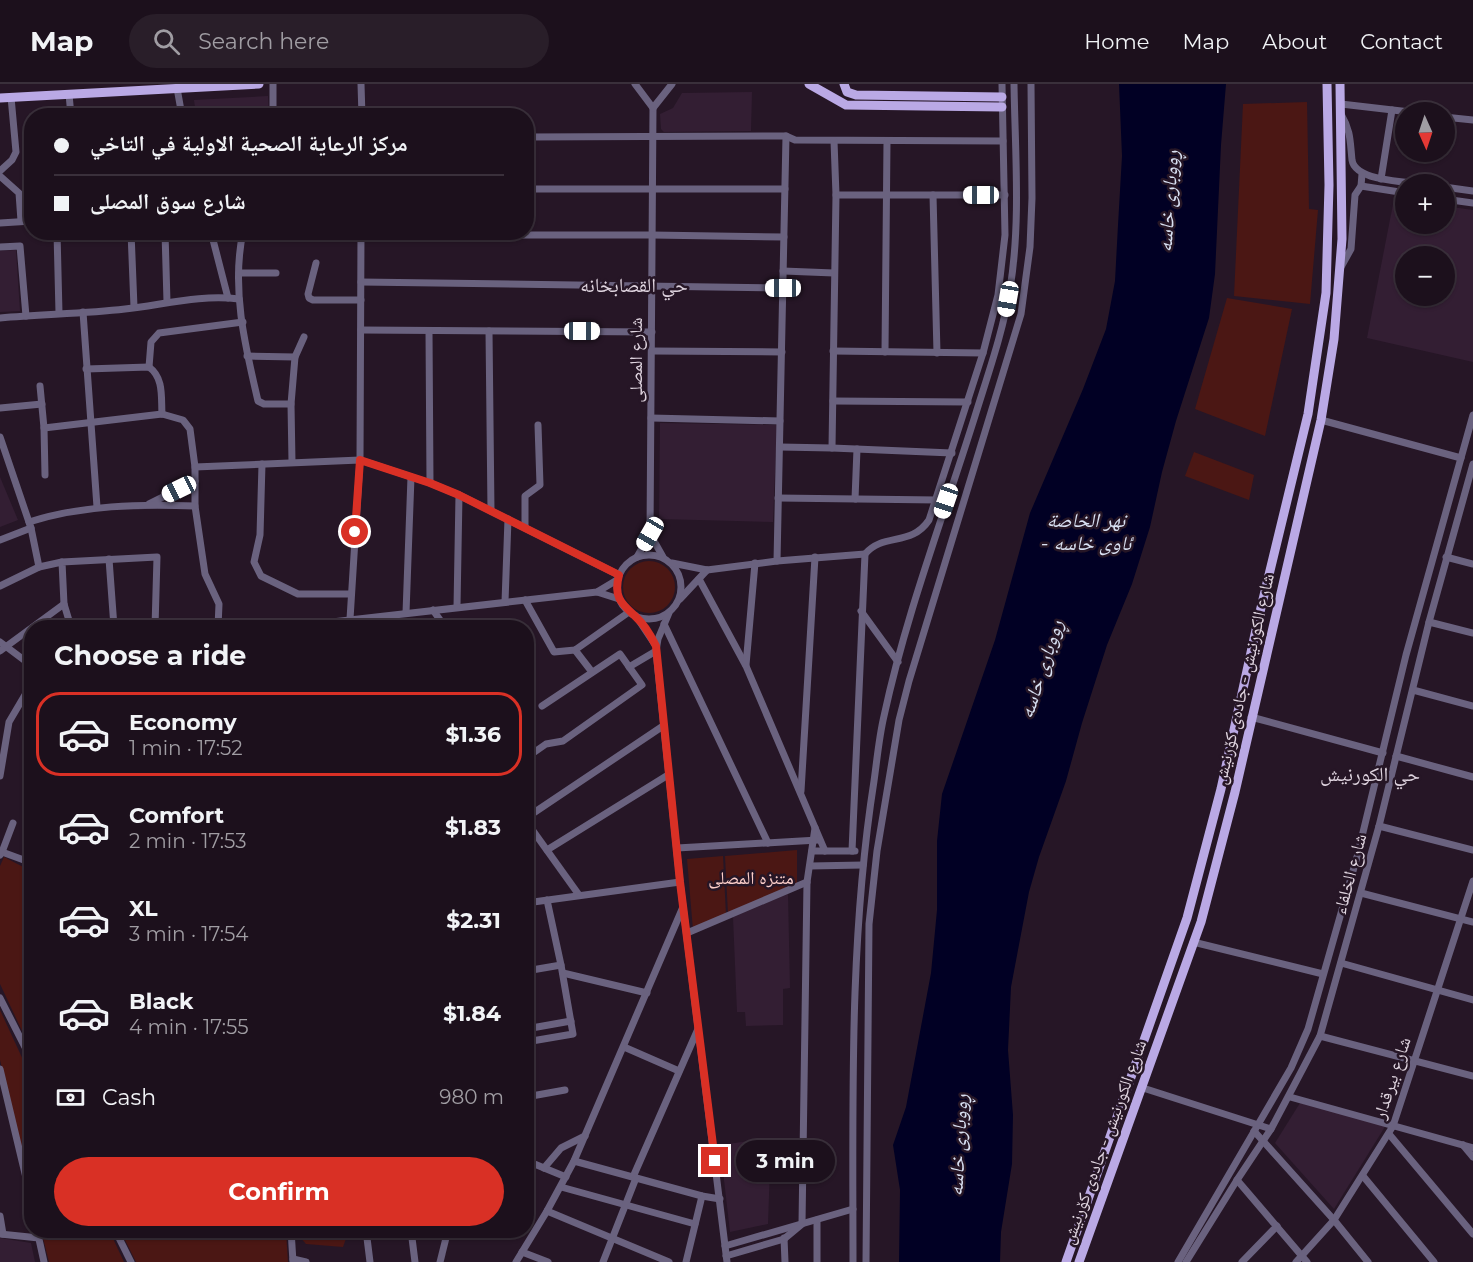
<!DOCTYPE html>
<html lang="en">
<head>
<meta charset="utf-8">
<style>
  :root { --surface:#1c101c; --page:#291e29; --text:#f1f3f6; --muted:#a09da3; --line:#3a303b; --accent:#d93025 }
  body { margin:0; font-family:Montserrat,"Noto Naskh Arabic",sans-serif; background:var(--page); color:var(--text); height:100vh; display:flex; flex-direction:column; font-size:22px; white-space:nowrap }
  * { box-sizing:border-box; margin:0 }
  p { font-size:20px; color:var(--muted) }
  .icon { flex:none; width:33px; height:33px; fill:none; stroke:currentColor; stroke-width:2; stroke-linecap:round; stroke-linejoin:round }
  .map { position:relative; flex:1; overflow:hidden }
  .drawer { position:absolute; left:24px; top:536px; width:510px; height:618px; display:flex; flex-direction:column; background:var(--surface); border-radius:24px; box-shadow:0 2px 4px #0004,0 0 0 2px var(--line) }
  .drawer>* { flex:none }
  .top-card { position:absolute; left:24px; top:24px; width:510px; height:132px; border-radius:24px; box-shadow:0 2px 4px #0004,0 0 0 2px var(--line); display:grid; align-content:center; height:132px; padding:0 30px; background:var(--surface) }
  .needle { width:39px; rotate:177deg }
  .fabs { position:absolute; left:1395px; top:18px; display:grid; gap:12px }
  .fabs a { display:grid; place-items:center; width:60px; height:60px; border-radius:50%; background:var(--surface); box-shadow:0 2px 4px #0004,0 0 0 2px var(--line); font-size:30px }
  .end { position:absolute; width:27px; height:27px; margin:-14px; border:8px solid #d93025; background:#fff; box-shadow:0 0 0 3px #fff }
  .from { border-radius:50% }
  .bubble { position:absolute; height:42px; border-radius:21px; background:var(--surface); box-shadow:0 2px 4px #0004,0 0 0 2px var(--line); font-size:20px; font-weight:700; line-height:42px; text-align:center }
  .car { position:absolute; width:18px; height:36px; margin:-18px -9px; border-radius:8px; box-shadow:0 0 4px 2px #0007; background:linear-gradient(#fff 24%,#345 0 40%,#fff 0 76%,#345 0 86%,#fff 0) }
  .top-card b { display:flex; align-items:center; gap:21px; height:57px; font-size:22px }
  .top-card b+b { border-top:2px solid var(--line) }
  .top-card i { width:15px; height:15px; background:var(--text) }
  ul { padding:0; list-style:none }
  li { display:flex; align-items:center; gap:18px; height:84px; margin:0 12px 9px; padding:0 18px; border:3px solid transparent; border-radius:24px }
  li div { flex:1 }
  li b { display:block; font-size:22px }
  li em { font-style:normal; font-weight:700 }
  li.on { border-color:var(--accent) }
  li>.icon { width:54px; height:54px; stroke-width:1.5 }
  h2 { padding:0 30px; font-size:27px; line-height:72px }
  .pay { display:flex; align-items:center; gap:15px; height:66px; padding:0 30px; font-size:22px }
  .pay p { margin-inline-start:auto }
  .primary-button { display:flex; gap:12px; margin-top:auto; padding:12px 30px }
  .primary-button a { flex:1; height:69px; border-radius:36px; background:var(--accent); color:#fff; font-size:24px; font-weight:700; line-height:69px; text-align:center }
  header { display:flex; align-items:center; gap:36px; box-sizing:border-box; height:84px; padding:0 30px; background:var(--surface); border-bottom:2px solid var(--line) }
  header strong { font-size:28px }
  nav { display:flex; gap:33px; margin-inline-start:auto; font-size:21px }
  .search { width:420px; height:54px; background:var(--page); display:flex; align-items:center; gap:15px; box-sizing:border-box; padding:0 21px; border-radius:33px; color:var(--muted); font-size:22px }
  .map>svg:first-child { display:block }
</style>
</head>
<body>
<header>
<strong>Map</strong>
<div class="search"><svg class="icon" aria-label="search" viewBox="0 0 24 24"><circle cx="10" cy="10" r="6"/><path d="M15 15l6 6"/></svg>Search here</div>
<nav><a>Home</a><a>Map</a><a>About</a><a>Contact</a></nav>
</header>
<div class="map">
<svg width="1473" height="1178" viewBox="0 0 1473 1178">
  <rect width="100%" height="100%" fill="#261626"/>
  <!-- built -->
  <g fill="#331e33" fill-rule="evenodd">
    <path d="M752 8 751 47 664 48 661 45 660 30 673 24 682 9Z"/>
    <path d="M268 12 269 32 196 31 194 16Z"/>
    <path d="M1394 115 1405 116 1406 140H1444L1445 122 1473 126V278L1367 254ZM1444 172V212H1406V172Z"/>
    <path d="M16 166 20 227 0 228V167Z"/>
    <path d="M660 339 777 341 773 438 659 435Z"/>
    <path d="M0 393 18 436 0 443Z"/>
    <path d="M788 810 790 904 783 905V941L746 942 745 928H737L733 833Z"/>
    <path d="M1300 1019 1386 1041 1334 1125 1275 1059Z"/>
    <path d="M771 1054 768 1140 730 1148 720 1061Z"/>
    <path d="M0 1154 31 1159 35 1178H0Z"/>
  </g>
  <!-- green -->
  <g fill="#4b1714">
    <path d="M1307 18 1309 125 1318 126 1310 220 1234 212 1243 20Z"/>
    <path d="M1227 214 1292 225 1265 352 1195 325Z"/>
    <path d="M1194 368 1254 391 1249 416 1185 392Z"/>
    <circle cx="649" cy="503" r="26"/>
    <path d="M797 766V803L728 830 725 772Z"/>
    <path d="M723 772 726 831 693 846 687 775Z"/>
    <path d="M4 773 31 787V966L0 900V782Z"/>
    <path d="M0 926 31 993V1104L0 976Z"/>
    <path d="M41 1146H109L124 1178H49Z"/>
    <path d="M120 1146 286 1147 288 1178H136Z"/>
    <path d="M299 1146H349L343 1163 306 1160 300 1153Z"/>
  </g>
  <!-- water -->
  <path fill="#010024" d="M1119 0H1226L1221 61 1215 190 1209 234 1176 337 1162 388 1150 443 1132 500 1107 561 1082 639 1066 697 1039 773 1029 808 1011 903 1008 966 1013 1031 1012 1080 1001 1148 1000 1178H899L900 1106 893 1061 906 1023 931 889 937 826V757L942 710 995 556 1030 429 1083 305 1106 245 1115 197 1118 141 1122 72Z"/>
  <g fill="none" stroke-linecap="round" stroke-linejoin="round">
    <!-- minor -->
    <g stroke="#6a627f" stroke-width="7">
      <path d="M273 0V32"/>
      <path d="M361 0 362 32"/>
      <path d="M635 0 653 24 650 450 663 473"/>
      <path d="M177 4 182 32"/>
      <path d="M69 10 71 32"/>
      <path d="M1341 20 1410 28"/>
      <path d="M653 24 672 0"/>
      <path d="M1341 30C1351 47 1350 57 1352 76 1355 97 1406 98 1424 100"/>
      <path d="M1444 33 1473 36"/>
      <path d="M526 53 786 52 795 56 1003 57"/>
      <path d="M0 87 12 76 16 68 11 13"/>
      <path d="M0 92 19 109 21 137"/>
      <path d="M1381 95 1392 26"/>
      <path d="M1361 102 1406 109"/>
      <path d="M1444 103 1473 107"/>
      <path d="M526 105H785"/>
      <path d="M836 111H1005"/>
      <path d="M933 111 937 269"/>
      <path d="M1444 115 1473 119"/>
      <path d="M0 139 32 137"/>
      <path d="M57 148 59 229"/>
      <path d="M131 148 134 223"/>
      <path d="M165 148 167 218"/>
      <path d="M211 148 228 214"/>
      <path d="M243 148C231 204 245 262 258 317L264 320H291"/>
      <path d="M361 151H652L784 153"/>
      <path d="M0 163 20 162 26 232"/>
      <path d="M316 179 308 210 309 214 313 216H361"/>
      <path d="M1341 183 1351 165 1355 111 1361 102 1362 90"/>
      <path d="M783 187 834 189"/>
      <path d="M239 189H276"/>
      <path d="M361 198 783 204"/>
      <path d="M83 228 97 423"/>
      <path d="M0 234C41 230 83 230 125 225 162 221 201 210 239 215"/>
      <path d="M361 246 652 248"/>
      <path d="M429 247 430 399"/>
      <path d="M489 247 491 427"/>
      <path d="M652 267 782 268"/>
      <path d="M833 267 983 269"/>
      <path d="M885 268 887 57"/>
      <path d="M247 272 295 273"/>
      <path d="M149 283 151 258 159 249 243 238"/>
      <path d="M86 285 149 283C164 294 161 313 162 330"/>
      <path d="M40 302 44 344 45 391"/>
      <path d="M833 317 968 318"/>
      <path d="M0 324 42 320"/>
      <path d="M651 334 780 337"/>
      <path d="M1321 336 1461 374"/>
      <path d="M44 344 162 330 183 336 190 345 195 383V422L205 490 219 520 218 543"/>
      <path d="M0 353 31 444 39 483 62 478"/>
      <path d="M780 363 832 364 952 369"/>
      <path d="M832 364 836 111 834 57"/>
      <path d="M292 378 291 320 295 273 304 253"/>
      <path d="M262 380 260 451 254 478 261 492 298 510H351"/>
      <path d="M195 383 360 376 430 399 459 411 619 491"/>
      <path d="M778 414 937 416"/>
      <path d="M855 415 857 365"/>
      <path d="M149 420 195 397"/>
      <path d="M29 438C83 421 139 420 195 422"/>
      <path d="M525 443V412L540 401 538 341"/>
      <path d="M0 456 31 444"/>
      <circle cx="649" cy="503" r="32"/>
      <path d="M637 473 650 450"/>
      <path d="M1446 473 1473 480"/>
      <path d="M109 475 114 543"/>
      <path d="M777 477 786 52"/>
      <path d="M672 479 707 486 777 477 865 470"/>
      <path d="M699 495 746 582 825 767"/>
      <path d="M0 502 39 483"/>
      <path d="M597 508 619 515"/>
      <path d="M680 515 707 486"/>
      <path d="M525 516 554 568 575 566 629 528"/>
      <path d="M505 518 508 435"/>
      <path d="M457 523 459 411"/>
      <path d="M433 526 445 543"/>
      <path d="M861 527 898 578"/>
      <path d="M406 529 411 393"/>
      <path d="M669 529 658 555 656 567 680 798 727 1178"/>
      <path d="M636 532 656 562"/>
      <path d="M1429 538 1473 549"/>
      <path d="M664 540 768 759"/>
      <path d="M71 543 64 520 62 478 157 473 155 543"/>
      <path d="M288 543 597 508 617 496"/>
      <path d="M357 543 350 535 360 376 361 148"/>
      <path d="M0 558 32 582"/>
      <path d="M575 566 592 588"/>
      <path d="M0 567 64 520"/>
      <path d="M746 581 755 479"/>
      <path d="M629 583 656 567"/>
      <path d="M1413 606 1473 622"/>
      <path d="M1251 633 1383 669"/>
      <path d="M1396 672 1473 693"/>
      <path d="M526 674 546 660 563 657 642 601 620 570 542 622"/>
      <path d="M0 692 9 638 32 599"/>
      <path d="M801 707 815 473"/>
      <path d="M526 734 663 642"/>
      <path d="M526 737 579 811"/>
      <path d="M1379 742 1473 766"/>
      <path d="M677 764 818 756"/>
      <path d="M547 766 668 691"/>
      <path d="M812 767H855"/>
      <path d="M852 767 865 470C884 448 911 463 929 436L983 269 998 211 1005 151 1002 0"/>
      <path d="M2 768 13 739"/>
      <path d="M0 771 2 768 32 779"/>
      <path d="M810 782 863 781"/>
      <path d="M1361 809 1473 838"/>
      <path d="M526 819 680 798"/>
      <path d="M687 849 807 798"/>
      <path d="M1193 858 1323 890"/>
      <path d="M1341 879 1473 916"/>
      <path d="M526 887 561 881"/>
      <path d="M563 889 647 909"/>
      <path d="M0 914 32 977"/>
      <path d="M526 945 571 937"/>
      <path d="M1320 952 1473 992"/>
      <path d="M526 958 573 950 561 881 547 816"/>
      <path d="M624 963 679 987"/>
      <path d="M0 985 32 1119"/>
      <path d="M1143 1004 1271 1045"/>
      <path d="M526 1013 565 1006"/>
      <path d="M1290 1013 1473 1064"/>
      <path d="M1254 1047 1334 1136 1368 1178"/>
      <path d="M526 1048 532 1079"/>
      <path d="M1389 1050 1473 1150"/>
      <path d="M1463 1061 1473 1073"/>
      <path d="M574 1077 702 1112 720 1115"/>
      <path d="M526 1080 532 1079 566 1093"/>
      <path d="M544 1084 561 1064 585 1052"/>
      <path d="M1363 1092 1434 1178"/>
      <path d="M633 1093 698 945"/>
      <path d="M1237 1096 1307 1178"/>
      <path d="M561 1103 695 1140"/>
      <path d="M547 1127 669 1178"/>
      <path d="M0 1132 3 1150"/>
      <path d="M817 1136V1178"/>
      <path d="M37 1146 44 1178"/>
      <path d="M115 1146 131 1178"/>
      <path d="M291 1146 293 1178"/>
      <path d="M366 1146 370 1178"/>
      <path d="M411 1146 415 1178"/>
      <path d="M0 1150 39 1154"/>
      <path d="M784 1154 785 1178"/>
      <path d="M725 1162 853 1125"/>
      <path d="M522 1168 548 1178"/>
      <path d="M726 1172 784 1155 802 1140 807 798 815 744"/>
      <path d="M293 1175 306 1178"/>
      <path d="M440 1178 448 1146"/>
      <path d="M516 1178 547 1127 574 1077 683 823"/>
      <path d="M603 1178 636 1094"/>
      <path d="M686 1178 702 1112"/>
      <path d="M853 1178C853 1017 849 856 874 697 877 676 879 653 884 632 906 530 944 431 975 332 988 290 1003 248 1010 205 1021 138 1015 67 1014 0"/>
      <path d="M866 1178 869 840 877 767 899 636 909 597 1021 230 1030 163 1032 114 1031 0"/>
      <path d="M1178 1178 1291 984 1308 945 1357 773 1406 571 1473 331"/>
      <path d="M1186 1178 1237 1096 1271 1045 1320 952 1379 742 1429 538 1473 380"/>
      <path d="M1242 1178 1277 1142"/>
      <path d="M1296 1178 1334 1136 1393 1042 1473 797"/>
    </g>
    <!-- major -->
    <g stroke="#baa9e5" stroke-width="9">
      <path d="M809 0 846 21 1002 23"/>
      <path d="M844 0 847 8 856 11 1002 13"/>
      <path d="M0 14 259 0"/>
      <path d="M1066 1178 1187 834 1221 705 1259 532 1308 330 1326 209 1329 101 1327 0"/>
      <path d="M1079 1178 1201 838 1235 708 1321 336 1334 255 1342 155 1340 0"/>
    </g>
  </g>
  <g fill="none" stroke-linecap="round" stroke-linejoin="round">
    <!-- route -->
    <path stroke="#d93025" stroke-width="8" d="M355 448 360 376 430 399 459 411 619 491C613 514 622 520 636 533 645 541 651 552 656 562L680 798 715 1077"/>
  </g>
  <g text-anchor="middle" stroke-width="5" stroke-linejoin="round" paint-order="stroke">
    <!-- street labels -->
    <g font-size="18" fill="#dfd4df" stroke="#261626">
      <text transform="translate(636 276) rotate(-90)" y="6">شارع المصلى</text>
      <text transform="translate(1244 595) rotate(-77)" y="6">شارع الكورنيش - جادەی کۆرنیش</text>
      <text transform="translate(1350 790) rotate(-75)" y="6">شارع الخلفاء</text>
      <text transform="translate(1392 994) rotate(-72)" y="6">شارع بيرقدار</text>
      <text transform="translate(1104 1058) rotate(-70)" y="6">شارع الكورنيش - جادەی کۆرنیش</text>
    </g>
    <!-- park labels -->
    <g font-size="18" fill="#fccec9" stroke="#261626">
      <text x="751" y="800">متنزه المصلى</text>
    </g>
    <!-- water labels -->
    <g font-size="20" font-style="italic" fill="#d9e1f3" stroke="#261626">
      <text transform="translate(1168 117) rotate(-86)" y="7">ڕووباری خاسە</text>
      <text x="1086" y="443">نهر الخاصة<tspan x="1086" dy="23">- ئاوی خاسە</tspan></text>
      <text transform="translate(1041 585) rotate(-72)" y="7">ڕووباری خاسە</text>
      <text transform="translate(958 1061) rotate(-87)" y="7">ڕووباری خاسە</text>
    </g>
    <!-- neighbourhood labels -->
    <g font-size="20" fill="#dfd4df" stroke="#261626">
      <text x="634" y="208">حي القصابخانه</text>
      <text x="1370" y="697">حي الكورنيش</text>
    </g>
  </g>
</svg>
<div class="fabs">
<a><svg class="needle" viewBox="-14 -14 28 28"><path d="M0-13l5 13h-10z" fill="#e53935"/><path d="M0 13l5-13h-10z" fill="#a09da3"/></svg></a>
<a>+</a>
<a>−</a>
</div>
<i class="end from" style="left:355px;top:448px"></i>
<i class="end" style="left:715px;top:1077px"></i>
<div class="bubble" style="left:736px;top:1056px;width:99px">3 min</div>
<i class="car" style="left:981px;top:111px;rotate:270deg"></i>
<i class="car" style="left:783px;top:204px;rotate:270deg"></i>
<i class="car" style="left:1008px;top:215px;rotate:190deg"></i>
<i class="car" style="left:582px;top:247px;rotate:90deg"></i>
<i class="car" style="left:179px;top:405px;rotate:244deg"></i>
<i class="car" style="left:946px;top:417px;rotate:199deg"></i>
<i class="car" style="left:650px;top:450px;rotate:210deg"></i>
<div class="top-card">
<b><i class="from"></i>مركز الرعاية الصحية الاولية في التاخي</b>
<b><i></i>شارع سوق المصلى</b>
</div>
<section class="drawer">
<h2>Choose a ride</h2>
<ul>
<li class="on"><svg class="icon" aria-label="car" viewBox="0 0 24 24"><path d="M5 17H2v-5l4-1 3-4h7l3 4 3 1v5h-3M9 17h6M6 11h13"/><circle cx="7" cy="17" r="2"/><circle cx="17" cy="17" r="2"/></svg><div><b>Economy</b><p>1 min · 17:52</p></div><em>$1.36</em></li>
<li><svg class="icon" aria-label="car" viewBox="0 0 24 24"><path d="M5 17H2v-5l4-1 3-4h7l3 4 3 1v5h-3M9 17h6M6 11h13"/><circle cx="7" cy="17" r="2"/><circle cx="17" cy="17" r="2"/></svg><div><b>Comfort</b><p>2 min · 17:53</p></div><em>$1.83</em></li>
<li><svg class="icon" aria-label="car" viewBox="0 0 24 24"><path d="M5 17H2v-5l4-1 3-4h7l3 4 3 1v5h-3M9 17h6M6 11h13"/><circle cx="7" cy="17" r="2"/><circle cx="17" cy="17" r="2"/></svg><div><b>XL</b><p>3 min · 17:54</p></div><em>$2.31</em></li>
<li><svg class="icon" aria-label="car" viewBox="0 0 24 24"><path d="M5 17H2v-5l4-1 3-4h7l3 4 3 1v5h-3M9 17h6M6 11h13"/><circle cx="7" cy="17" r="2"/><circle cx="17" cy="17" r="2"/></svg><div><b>Black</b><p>4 min · 17:55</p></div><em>$1.84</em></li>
</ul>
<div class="pay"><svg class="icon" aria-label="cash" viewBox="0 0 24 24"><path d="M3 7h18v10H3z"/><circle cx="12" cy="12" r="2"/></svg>Cash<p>980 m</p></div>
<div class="primary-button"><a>Confirm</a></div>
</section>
</div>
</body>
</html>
